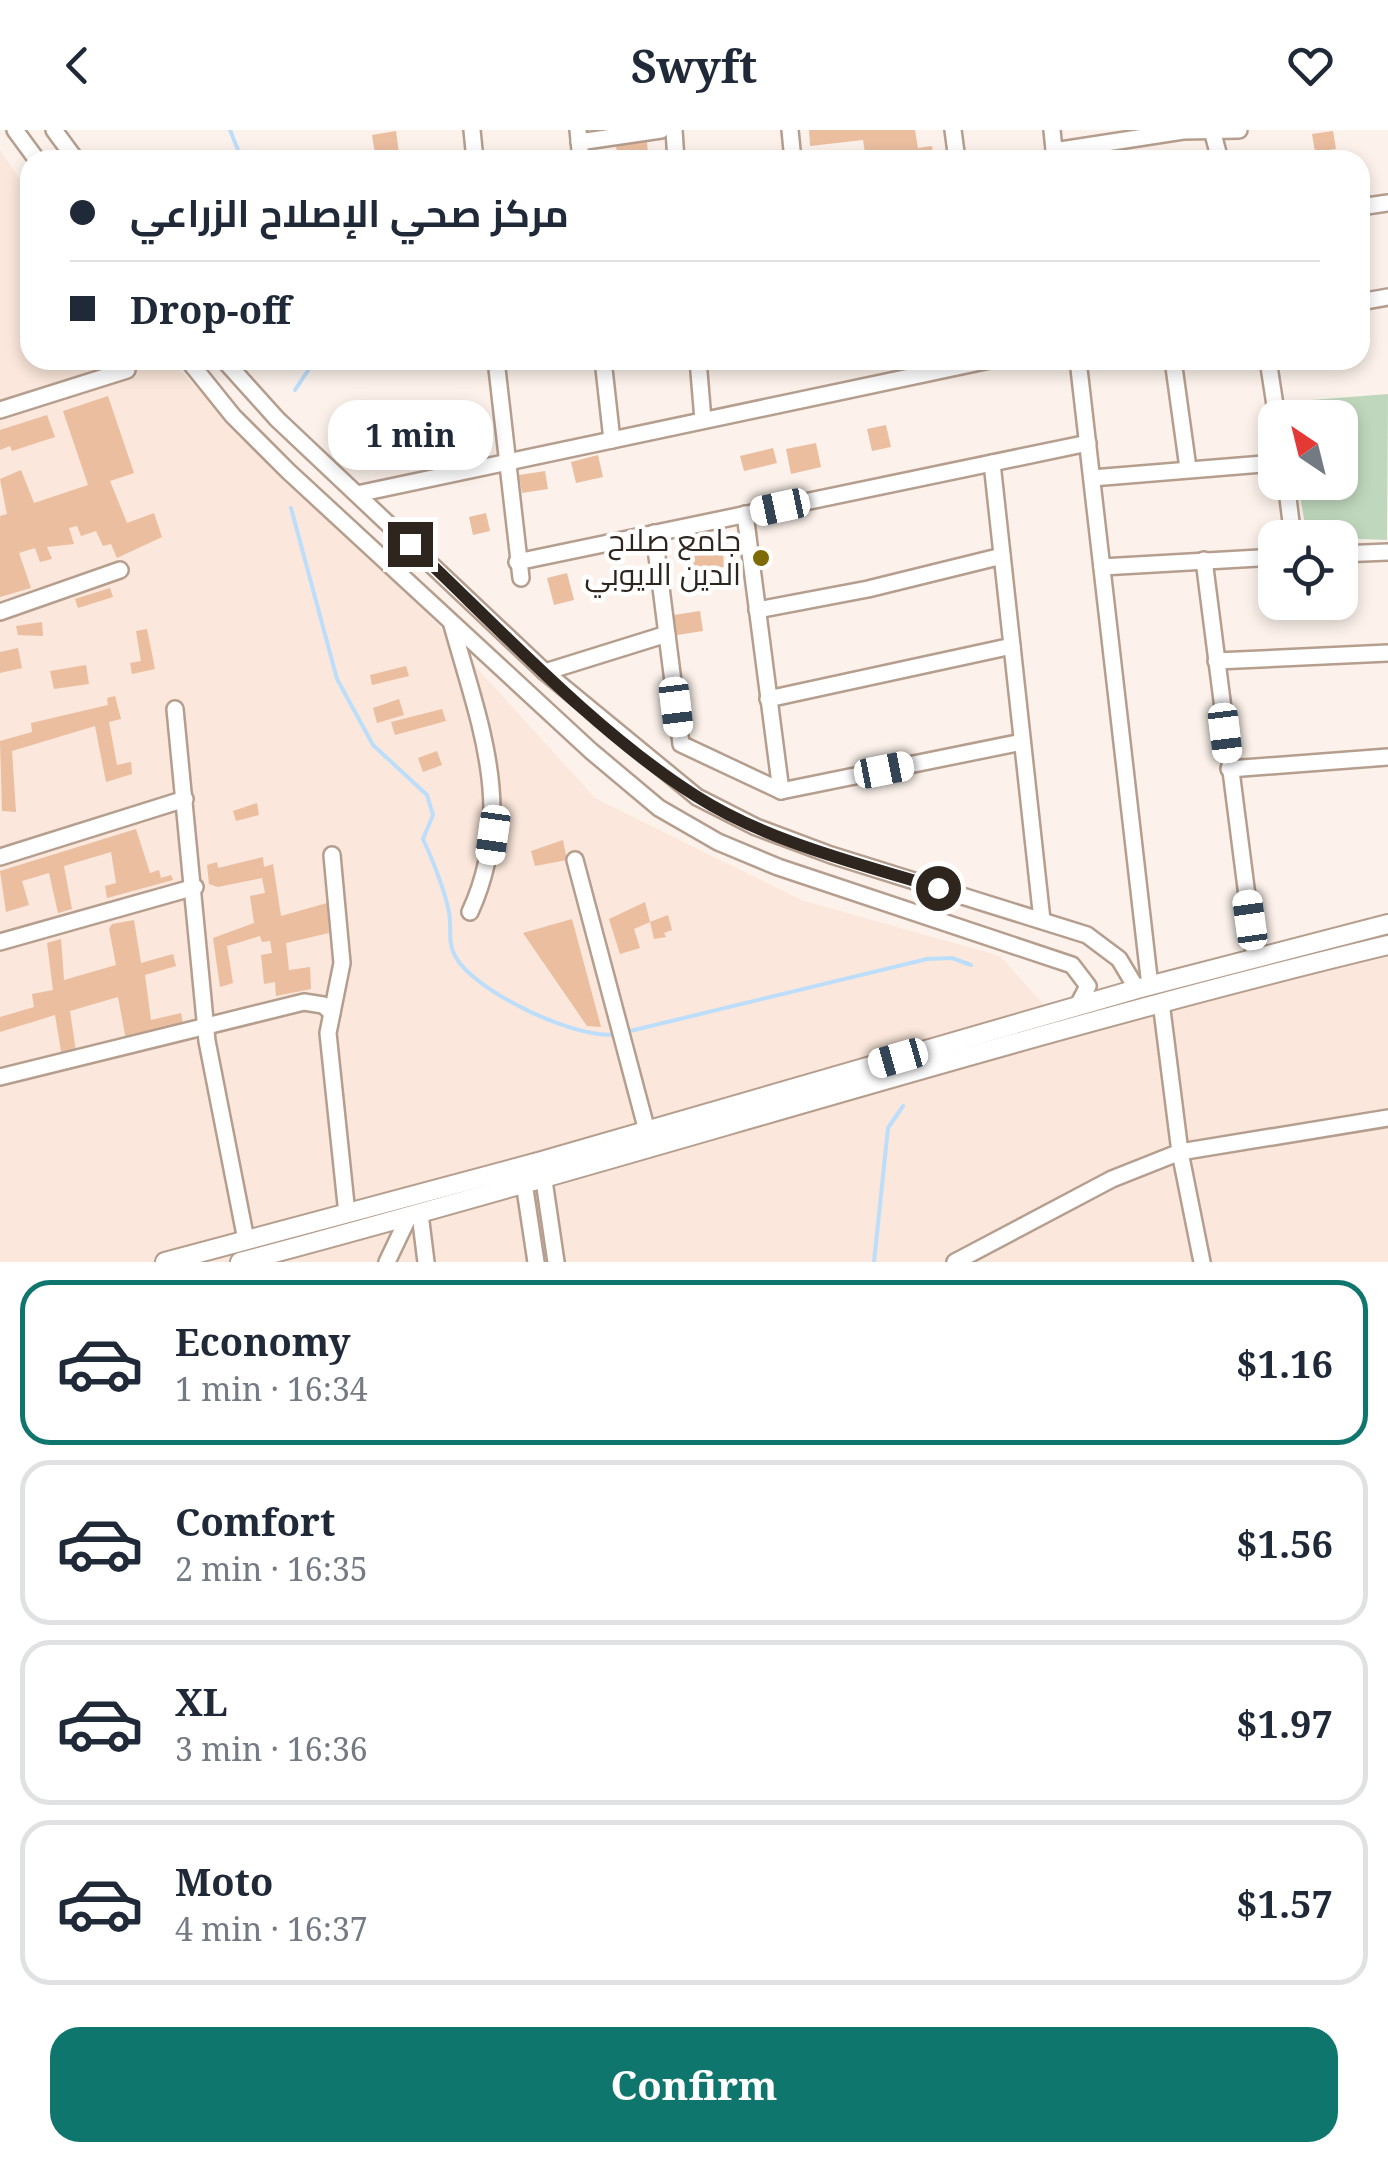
<!DOCTYPE html>
<html lang="en">
<head>
<meta charset="utf-8">
<style>
  :root { --surface:#fff; --page:#f2f2f3; --text:#1f2937; --muted:#747a83; --line:#e0e1e3; --accent:#0f766e }
  body { margin:0; font-family:"Noto Serif",Cairo,serif; background:var(--page); color:var(--text); height:100vh; display:flex; flex-direction:column; font-size:38px; white-space:nowrap }
  * { box-sizing:border-box; margin:0 }
  p { font-size:32px; color:var(--muted) }
  .icon { flex:none; width:55px; height:55px; fill:none; stroke:currentColor; stroke-width:2; stroke-linecap:round; stroke-linejoin:round }
  .map { position:relative; height:1132px; overflow:hidden }
  .panel { display:flex; flex-direction:column; background:var(--surface); flex:1 }
  .panel>* { flex:none }
  .banner { position:absolute; left:20px; top:20px; width:1350px; height:220px; border-radius:30px; box-shadow:0 5px 15px #0003; display:grid; align-content:center; height:220px; padding:0 50px; background:var(--surface) }
  .needle { width:65px; rotate:325deg }
  .tools { position:absolute; left:1258px; top:270px; display:grid; gap:20px }
  .tools a { display:grid; place-items:center; width:100px; height:100px; border-radius:20px; background:var(--surface); box-shadow:0 5px 15px #0003; font-size:50px }
  .end { position:absolute; width:45px; height:45px; margin:-22px; border:12px solid #2e251f; background:#fff; box-shadow:0 0 0 5px #fff }
  .from { border-radius:50% }
  .bubble { position:absolute; height:70px; border-radius:30px; background:var(--surface); box-shadow:0 5px 15px #0003; font-size:32px; font-weight:700; line-height:70px; text-align:center }
  .car { position:absolute; width:30px; height:60px; margin:-30px -15px; border-radius:12px; box-shadow:0 0 8px 2px #0007; background:linear-gradient(#fff 24%,#345 0 40%,#fff 0 76%,#345 0 86%,#fff 0) }
  .banner b { display:flex; align-items:center; gap:35px; height:95px; font-size:38px }
  .banner b+b { border-top:2px solid var(--line) }
  .banner i { width:25px; height:25px; background:var(--text) }
  ul { padding:18px 0 0; list-style:none }
  li { display:flex; align-items:center; gap:30px; height:165px; margin:0 20px 15px; padding:0 30px; border:5px solid var(--line); border-radius:30px }
  li div { flex:1 }
  li b { display:block; font-size:38px }
  li em { font-style:normal; font-weight:700 }
  li.on { border-color:var(--accent) }
  li>.icon { width:90px; height:90px; stroke-width:1.5 }
  .cta { display:flex; gap:20px; margin-top:auto; padding:20px 50px }
  .cta a { flex:1; height:115px; border-radius:30px; background:var(--accent); color:#fff; font-size:40px; font-weight:700; line-height:115px; text-align:center }
  header { display:flex; justify-content:space-between; align-items:center; height:130px; padding:0 50px; background:var(--surface); font-size:45px; font-weight:700 }
  .map>svg:first-child { display:block }
</style>
</head>
<body>
<header><svg class="icon" aria-label="back" viewBox="0 0 24 24"><path d="M15 5l-7 7 7 7"/></svg>Swyft<svg class="icon" aria-label="heart" viewBox="0 0 24 24"><path d="M12 20l-8-8c-3-5 5-10 8-4 3-6 11-1 8 4z"/></svg></header>
<div class="map">
<svg width="1388" height="1132" viewBox="0 0 1388 1132">
  <rect width="100%" height="100%" fill="#fcf2eb"/>
  <!-- built -->
  <path fill="#fbe7db" d="M0 20 30 64V230H169L434 491 595 668 801 770 1000 826 1069 903 1388 818V1132H0Z"/>
  <!-- green -->
  <path fill="#bfd8bd" d="M1388 264 1387 410 1307 407 1298 353 1340 352V288L1288 287 1286 272Z"/>
  <g fill="none" stroke-linecap="round" stroke-linejoin="round">
    <!-- stream -->
    <g stroke="#bddefa" stroke-width="4">
      <path d="M230 0 238 20 249 30"/>
      <path d="M295 260 315 230"/>
      <path d="M291 378 337 549 373 615 427 665 433 685 423 709C433 731 444 758 449 782 452 797 447 811 455 826 474 862 579 911 617 904"/>
      <path d="M626 902 927 829 952 828 971 835"/>
      <path d="M874 1132 888 998 903 976"/>
    </g>
  </g>
  <!-- building -->
  <g fill="#ebbea0">
    <path d="M809 0H915L918 18 932 16 934 30H832L865 23 863 10 810 16Z"/>
    <path d="M396 1 400 30H376L372 5Z"/>
    <path d="M1333 1 1336 19 1315 22 1312 4Z"/>
    <path d="M647 9 648 27 617 30 616 12Z"/>
    <path d="M108 266 134 343 110 351 127 393 154 383 162 407 117 428 111 414 103 416 96 401 81 406 77 396 69 398 74 414 47 417 52 429 40 432 35 418 19 423 31 458 0 467V386L7 384 0 349 21 340 34 373 88 355 63 281Z"/>
    <path d="M47 285 55 307 12 321 10 316 0 320V300Z"/>
    <path d="M886 295 891 317 872 321 867 299Z"/>
    <path d="M816 313 821 337 791 344 786 319Z"/>
    <path d="M773 318 777 333 744 341 740 326Z"/>
    <path d="M598 325 603 347 576 353 571 332Z"/>
    <path d="M545 341 548 359 522 363 519 345Z"/>
    <path d="M486 383 490 401 473 405 469 387Z"/>
    <path d="M723 421 724 437 692 440 691 425Z"/>
    <path d="M567 443 574 470 554 475 547 448Z"/>
    <path d="M110 458 113 467 78 478 75 469Z"/>
    <path d="M700 481 703 501 677 505 674 485Z"/>
    <path d="M42 492 43 506 18 505 16 496Z"/>
    <path d="M147 499 155 539 132 544 130 533 141 531 136 501Z"/>
    <path d="M18 518 22 538 0 543V522Z"/>
    <path d="M86 535 89 554 54 559 50 541Z"/>
    <path d="M406 536 409 546 372 555 370 545Z"/>
    <path d="M115 566 121 589 109 592 117 635 131 632 132 644 106 652 95 596 12 621 16 682 2 681 0 611 32 602 31 593 108 575 107 568Z"/>
    <path d="M399 569 404 585 377 593 373 578Z"/>
    <path d="M442 579 446 591 395 605 391 592Z"/>
    <path d="M437 621 442 635 423 642 418 628Z"/>
    <path d="M257 673 259 685 236 691 233 681Z"/>
    <path d="M136 699 150 743 159 740 161 748 171 745 173 750 107 768 105 756 116 753 111 722 64 736 72 779 58 783 49 743 22 751 29 775 6 782 0 741Z"/>
    <path d="M563 710 567 730 535 736 531 721Z"/>
    <path d="M263 727 264 737 273 734 281 786 327 773 329 803 286 813 289 840 310 837 311 859 276 866 275 852 264 854 261 825 272 823 270 811 262 812 260 806 227 816 233 853 220 857 213 808 254 793 250 766 265 763 262 748 218 757 209 754 207 735 217 732 218 738Z"/>
    <path d="M645 772 650 792 634 799 640 818 620 824 609 789Z"/>
    <path d="M668 785 672 800 664 803 666 807 654 809 650 792Z"/>
    <path d="M572 789 601 897 587 896 523 803Z"/>
    <path d="M134 790 141 833 173 824 176 836 145 845 151 890 181 883 183 894 126 910 118 867 70 881 76 922 62 927 55 885 0 902V887L34 877 32 864 53 860 47 813 61 809 64 850 116 835 109 799 112 794Z"/>
  </g>
  <g fill="none" stroke-linecap="round" stroke-linejoin="round">
    <!-- minor casing -->
    <g stroke="#b59e8e" stroke-width="20">
      <g id="minor">
        <path d="M15 0 37 30"/>
        <path d="M54 0 76 30"/>
        <path d="M472 0 475 30"/>
        <path d="M578 0 581 30"/>
        <path d="M674 0 676 30"/>
        <path d="M790 0 793 30"/>
        <path d="M953 0 957 30"/>
        <path d="M1052 0 1055 30"/>
        <path d="M1212 0 1220 30"/>
        <path d="M579 12 661 0"/>
        <path d="M1054 21 1183 1 1239 0"/>
        <path d="M1360 77 1388 73"/>
        <path d="M1360 172 1388 167"/>
        <path d="M188 230 233 286 288 341 591 621 659 678 718 712 778 737 1072 835 1088 856 1077 877"/>
        <path d="M224 230 277 289 545 542 697 667 756 697 831 725 1087 805 1119 829 1137 859"/>
        <path d="M496 230 521 448"/>
        <path d="M603 230 612 310"/>
        <path d="M698 230 703 290"/>
        <path d="M1078 230 1150 856"/>
        <path d="M1173 230 1188 338"/>
        <path d="M1268 230 1277 288"/>
        <path d="M0 280 127 240"/>
        <path d="M992 333 1042 790"/>
        <path d="M1092 348 1275 333"/>
        <path d="M1286 352 1293 408"/>
        <path d="M357 364 990 230"/>
        <path d="M745 384 781 661"/>
        <path d="M654 403 681 614 781 661 1022 612"/>
        <path d="M1340 424 1388 422"/>
        <path d="M1204 430 1255 828"/>
        <path d="M517 432 1088 313"/>
        <path d="M1102 437 1275 427"/>
        <path d="M757 480 868 459 1002 426"/>
        <path d="M0 482 120 440"/>
        <path d="M452 495C480 595 516 682 470 782"/>
        <path d="M1216 531 1388 523"/>
        <path d="M545 542 667 504"/>
        <path d="M768 569 1012 516"/>
        <path d="M175 579 207 911 246 1110"/>
        <path d="M1229 639 1388 627"/>
        <path d="M332 725 342 833 328 903 347 1084"/>
        <path d="M0 727 185 669"/>
        <path d="M575 730 647 1001"/>
        <path d="M0 812 195 757"/>
        <path d="M1161 872 1180 1022 1202 1132"/>
        <path d="M0 947 304 872 323 875 332 883"/>
        <path d="M542 1037 556 1132"/>
        <path d="M523 1046 536 1132"/>
        <path d="M420 1084 426 1132"/>
        <path d="M387 1132 408 1088"/>
        <path d="M955 1132 1112 1049 1180 1022 1388 988"/>
      </g>
    </g>
    <!-- major casing -->
    <g stroke="#b59e8e" stroke-width="22">
      <g id="major">
        <path d="M165 1132 542 1031 1137 859 1388 794"/>
        <path d="M240 1132C624 1031 1002 908 1388 815"/>
      </g>
    </g>
    <!-- minor -->
    <use href="#minor" stroke="#fff" stroke-width="15"/>
    <!-- major -->
    <use href="#major" stroke="#fff" stroke-width="18"/>
  </g>
  <g fill="none" stroke-linecap="round" stroke-linejoin="round">
    <!-- route -->
    <path stroke="#2e251f" stroke-width="12" d="M410 414C496 495 596 603 696 666 768 712 857 733 938 758"/>
  </g>
  <!-- markers -->
  <circle fill="#7e6b04" stroke="#fff" stroke-width="4" cx="761" cy="428" r="10"/>
  <g text-anchor="middle" stroke-width="9" stroke-linejoin="round" paint-order="stroke">
    <!-- poi labels -->
    <g font-size="30" fill="#2e251f" stroke="#fff" text-anchor="end">
      <text x="741" y="421">جامع صلاح<tspan x="741" dy="34">الدين الايوبي</tspan></text>
    </g>
  </g>
</svg>
<div class="tools">
<a><svg class="needle" viewBox="-14 -14 28 28"><path d="M0-13l5 13h-10z" fill="#e53935"/><path d="M0 13l5-13h-10z" fill="#747a83"/></svg></a>
<a><svg class="icon" aria-label="locate" viewBox="0 0 24 24"><circle cx="12" cy="12" r="6"/><path d="M12 2v4M12 18v4M2 12h4M18 12h4"/></svg></a>
</div>
<i class="end from" style="left:938px;top:758px"></i>
<i class="end" style="left:410px;top:414px"></i>
<div class="bubble" style="left:328px;top:270px;width:165px">1 min</div>
<i class="car" style="left:780px;top:377px;rotate:258deg"></i>
<i class="car" style="left:676px;top:577px;rotate:173deg"></i>
<i class="car" style="left:1225px;top:603px;rotate:173deg"></i>
<i class="car" style="left:884px;top:640px;rotate:79deg"></i>
<i class="car" style="left:493px;top:705px;rotate:188deg"></i>
<i class="car" style="left:1250px;top:790px;rotate:352deg"></i>
<i class="car" style="left:898px;top:928px;rotate:254deg"></i>
<div class="banner">
<b><i class="from"></i>مركز صحي الإصلاح الزراعي</b>
<b><i></i>Drop-off</b>
</div>
</div>
<section class="panel">
<ul>
<li class="on"><svg class="icon" aria-label="car" viewBox="0 0 24 24"><path d="M5 17H2v-5l4-1 3-4h7l3 4 3 1v5h-3M9 17h6M6 11h13"/><circle cx="7" cy="17" r="2"/><circle cx="17" cy="17" r="2"/></svg><div><b>Economy</b><p>1 min · 16:34</p></div><em>$1.16</em></li>
<li><svg class="icon" aria-label="car" viewBox="0 0 24 24"><path d="M5 17H2v-5l4-1 3-4h7l3 4 3 1v5h-3M9 17h6M6 11h13"/><circle cx="7" cy="17" r="2"/><circle cx="17" cy="17" r="2"/></svg><div><b>Comfort</b><p>2 min · 16:35</p></div><em>$1.56</em></li>
<li><svg class="icon" aria-label="car" viewBox="0 0 24 24"><path d="M5 17H2v-5l4-1 3-4h7l3 4 3 1v5h-3M9 17h6M6 11h13"/><circle cx="7" cy="17" r="2"/><circle cx="17" cy="17" r="2"/></svg><div><b>XL</b><p>3 min · 16:36</p></div><em>$1.97</em></li>
<li><svg class="icon" aria-label="car" viewBox="0 0 24 24"><path d="M5 17H2v-5l4-1 3-4h7l3 4 3 1v5h-3M9 17h6M6 11h13"/><circle cx="7" cy="17" r="2"/><circle cx="17" cy="17" r="2"/></svg><div><b>Moto</b><p>4 min · 16:37</p></div><em>$1.57</em></li>
</ul>
<div class="cta"><a>Confirm</a></div>
</section>
</body>
</html>
